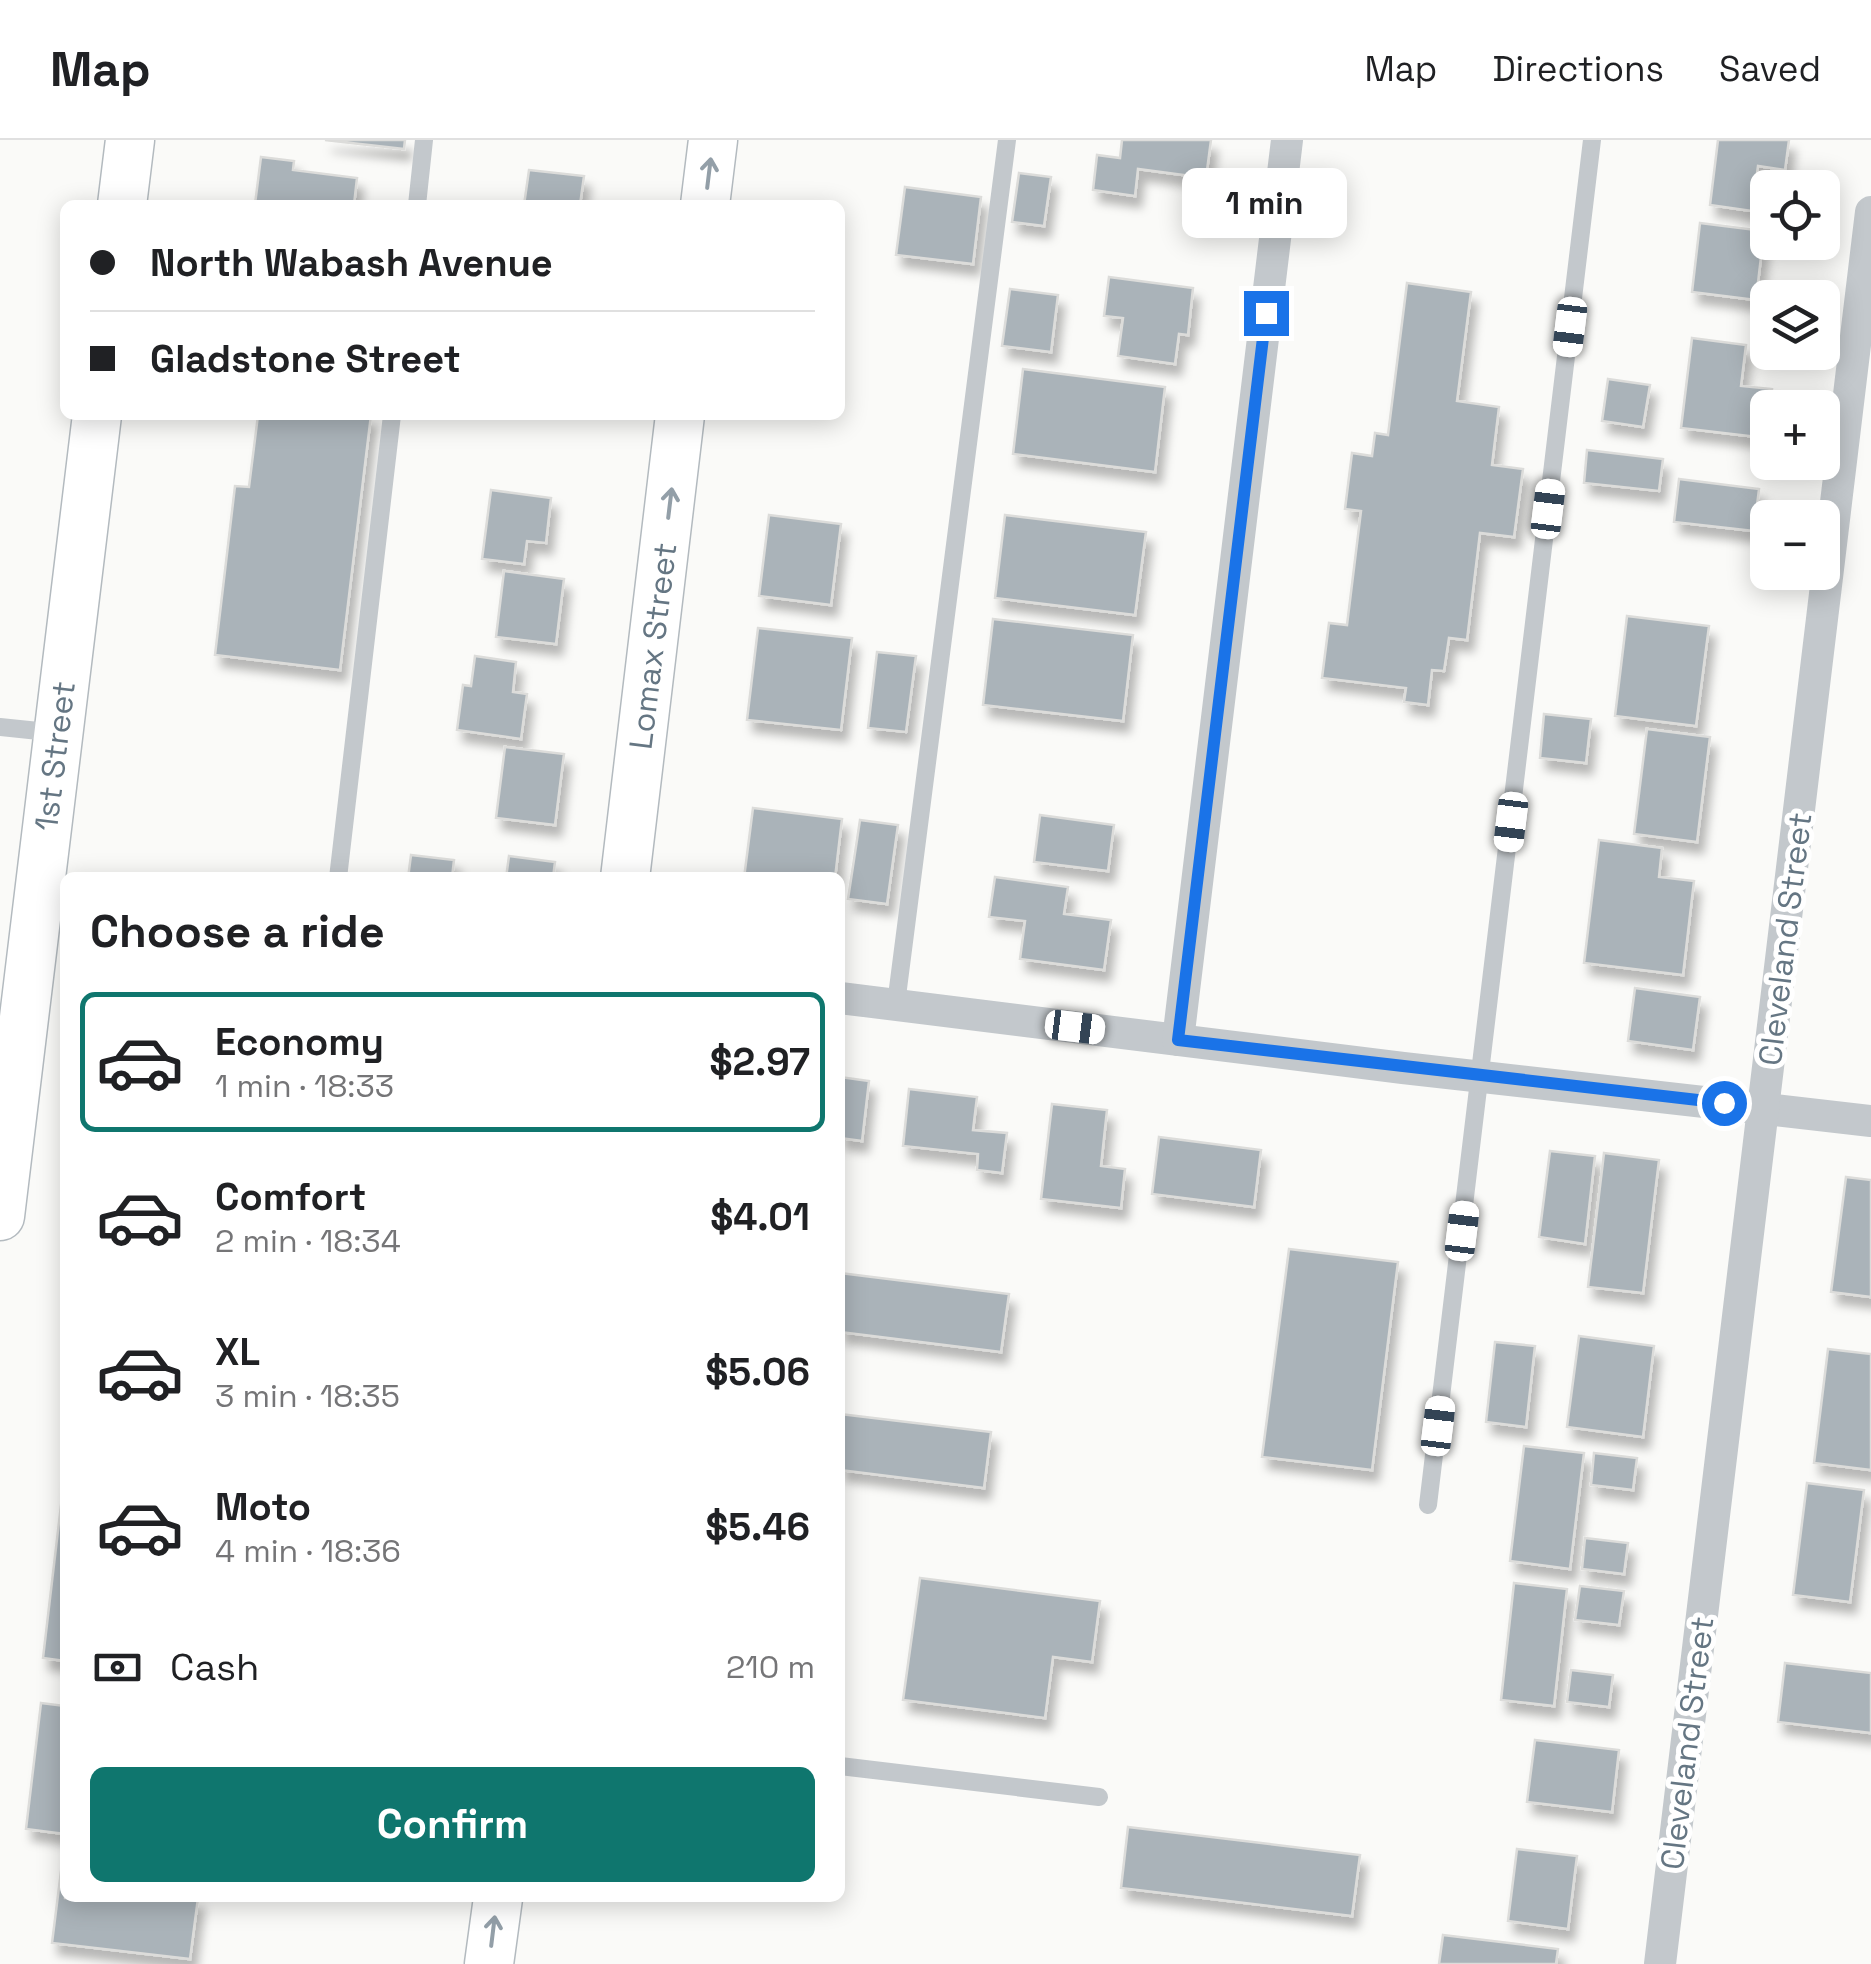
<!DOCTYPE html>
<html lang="en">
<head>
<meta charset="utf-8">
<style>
  :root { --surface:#fff; --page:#f2f2f2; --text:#202124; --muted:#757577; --line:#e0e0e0; --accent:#0f766e }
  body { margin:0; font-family:"Space Grotesk",sans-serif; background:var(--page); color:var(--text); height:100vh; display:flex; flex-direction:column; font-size:38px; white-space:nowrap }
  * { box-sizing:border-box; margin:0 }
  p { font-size:32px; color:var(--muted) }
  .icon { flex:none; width:55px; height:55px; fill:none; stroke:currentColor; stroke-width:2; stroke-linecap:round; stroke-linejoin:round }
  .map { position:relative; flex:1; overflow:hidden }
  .drawer { position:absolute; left:60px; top:732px; width:785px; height:1030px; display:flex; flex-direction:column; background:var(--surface); border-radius:15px; box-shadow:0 5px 25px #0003 }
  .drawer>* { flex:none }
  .banner { position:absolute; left:60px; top:60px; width:785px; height:220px; border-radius:15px; box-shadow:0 5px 25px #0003; display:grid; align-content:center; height:220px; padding:0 30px; background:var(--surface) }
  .fabs { position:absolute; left:1750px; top:30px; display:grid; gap:20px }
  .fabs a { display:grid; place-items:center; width:90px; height:90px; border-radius:15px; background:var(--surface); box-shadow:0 5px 25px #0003; font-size:50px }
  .end { position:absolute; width:45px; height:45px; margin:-22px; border:12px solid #1a73e8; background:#fff; box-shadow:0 0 0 5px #fff }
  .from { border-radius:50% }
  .bubble { position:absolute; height:70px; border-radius:15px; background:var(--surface); box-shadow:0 5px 25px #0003; font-size:32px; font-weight:600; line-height:70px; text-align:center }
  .car { position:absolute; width:30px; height:60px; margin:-30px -15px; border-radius:12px; box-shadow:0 0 8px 2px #0007; background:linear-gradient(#fff 24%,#345 0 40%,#fff 0 76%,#345 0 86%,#fff 0) }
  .banner b { display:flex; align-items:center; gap:35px; height:95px; font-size:38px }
  .banner b+b { border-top:2px solid var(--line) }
  .banner i { width:25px; height:25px; background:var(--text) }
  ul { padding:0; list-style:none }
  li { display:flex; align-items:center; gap:30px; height:140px; margin:0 20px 15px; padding:0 10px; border:5px solid transparent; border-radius:15px }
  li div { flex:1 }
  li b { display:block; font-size:38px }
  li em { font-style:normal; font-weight:600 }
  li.selected { border-color:var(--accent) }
  li>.icon { width:90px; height:90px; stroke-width:1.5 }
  h2 { padding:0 30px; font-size:45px; line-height:120px }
  .pay { display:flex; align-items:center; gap:25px; height:110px; padding:0 30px; font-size:38px }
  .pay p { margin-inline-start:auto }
  .primary-button { display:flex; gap:20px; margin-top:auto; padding:20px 30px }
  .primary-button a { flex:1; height:115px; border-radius:15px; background:var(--accent); color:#fff; font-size:40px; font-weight:600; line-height:115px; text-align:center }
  header { display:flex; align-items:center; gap:60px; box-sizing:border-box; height:140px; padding:0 50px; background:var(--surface); border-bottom:2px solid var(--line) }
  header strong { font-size:48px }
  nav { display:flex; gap:55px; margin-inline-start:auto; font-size:35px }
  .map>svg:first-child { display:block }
</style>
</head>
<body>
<header>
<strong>Map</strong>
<nav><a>Map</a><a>Directions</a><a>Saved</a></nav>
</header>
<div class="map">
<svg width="1871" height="1824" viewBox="0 0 1871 1824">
  <defs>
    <filter id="shadow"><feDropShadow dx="6" dy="11" stdDeviation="5" flood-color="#0004"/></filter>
  </defs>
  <rect width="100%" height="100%" fill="#fafaf8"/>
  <!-- building -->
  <g fill="#aab3b9" stroke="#dcdcda" stroke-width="2.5" filter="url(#shadow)">
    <path d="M325 0H405L404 9Z"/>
    <path d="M1122 0H1211L1206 38 1138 29 1135 56 1093 50 1097 15 1120 18Z"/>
    <path d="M1718 0H1789L1785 30 1758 26 1752 71 1710 65Z"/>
    <path d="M261 17 294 21 293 30 357 38 354 65 255 64Z"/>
    <path d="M529 30 584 36 580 65H524Z"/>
    <path d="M1019 33 1051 37 1044 86 1012 82Z"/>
    <path d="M905 47 981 57 973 124 896 115Z"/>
    <path d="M1700 83 1764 91 1756 160 1692 152Z"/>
    <path d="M1109 137 1193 148 1188 195 1179 194 1175 224 1118 216 1123 178 1104 176Z"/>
    <path d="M1407 143 1471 152 1457 261 1499 267 1492 325 1523 329 1514 397 1480 393 1467 500 1449 498 1444 531 1432 530 1428 565 1404 562 1406 548 1322 538 1329 483 1347 485 1361 371 1345 369 1352 313 1372 316 1375 293 1388 295Z"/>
    <path d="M1010 149 1058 155 1051 212 1002 206Z"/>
    <path d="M1692 198 1746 205 1741 246 1772 249 1766 298 1681 288Z"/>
    <path d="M1023 229 1165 247 1155 332 1013 314Z"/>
    <path d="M1608 239 1650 245 1643 287 1602 281Z"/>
    <path d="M258 275H371L340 530 215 515 235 346 249 347Z"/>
    <path d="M1587 310 1663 319 1659 351 1584 343Z"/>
    <path d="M1679 339 1759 349 1754 391 1674 382Z"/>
    <path d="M491 350 551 358 546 403 527 401 524 424 482 419Z"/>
    <path d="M769 375 841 384 831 465 759 456Z"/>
    <path d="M1005 375 1146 392 1135 475 995 458Z"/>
    <path d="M504 431 564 439 556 504 496 497Z"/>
    <path d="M1627 476 1709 486 1696 586 1615 576Z"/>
    <path d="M993 479 1133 495 1123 581 983 565Z"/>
    <path d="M758 488 852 498 841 590 747 580Z"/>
    <path d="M877 512 916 516 906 592 868 588Z"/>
    <path d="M475 516 516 522 513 552 527 554 521 599 457 590 463 545 471 546Z"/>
    <path d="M1544 574 1591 579 1586 623 1540 618Z"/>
    <path d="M1647 589 1710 597 1697 702 1634 694Z"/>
    <path d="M505 607 564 614 555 685 496 678Z"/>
    <path d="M753 668 842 679 835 738H744Z"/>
    <path d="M1040 675 1114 685 1108 731 1034 722Z"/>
    <path d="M860 680 898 685 887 764 848 759Z"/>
    <path d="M1599 700 1662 708 1659 737 1694 741 1683 835 1584 823Z"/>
    <path d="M411 715 454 720 452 738H408Z"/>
    <path d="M509 716 555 722 553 738H506Z"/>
    <path d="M995 737 1068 747 1064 774 1111 780 1104 830 1020 819 1025 781 989 777Z"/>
    <path d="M1635 848 1700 857 1693 910 1628 901Z"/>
    <path d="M840 937 869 941 862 1001 840 998Z"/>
    <path d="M909 949 977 957 973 990 1007 993 1002 1033 977 1030 978 1014 903 1006Z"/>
    <path d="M1052 964 1107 970 1101 1026 1125 1029 1121 1068 1041 1059Z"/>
    <path d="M1159 997 1261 1010 1254 1067 1152 1054Z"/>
    <path d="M1550 1011 1595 1016 1585 1104 1539 1097Z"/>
    <path d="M1604 1013 1659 1020 1643 1153 1588 1147Z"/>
    <path d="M1846 1037 1871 1040V1157L1831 1152Z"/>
    <path d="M1289 1109 1398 1122 1372 1330 1262 1317Z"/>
    <path d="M840 1133 1009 1154 1001 1212 840 1192Z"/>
    <path d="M1579 1196 1654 1206 1643 1297 1567 1287Z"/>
    <path d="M1495 1202 1535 1206 1526 1287 1486 1282Z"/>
    <path d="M1828 1209 1871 1214V1330L1814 1323Z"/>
    <path d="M840 1274 991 1292 984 1348 840 1330Z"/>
    <path d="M1524 1306 1584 1313 1570 1429 1510 1421Z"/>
    <path d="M1594 1313 1637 1318 1633 1350 1591 1345Z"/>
    <path d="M65 1331V1521L43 1518Z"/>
    <path d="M1807 1343 1864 1350 1850 1462 1793 1455Z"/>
    <path d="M1585 1398 1628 1403 1624 1434 1582 1429Z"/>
    <path d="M920 1438 1100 1461 1092 1522 1053 1517 1045 1578 903 1560Z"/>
    <path d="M1514 1443 1567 1449 1554 1566 1501 1560Z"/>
    <path d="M1580 1446 1624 1451 1619 1485 1575 1480Z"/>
    <path d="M1785 1523 1871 1533V1593L1778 1582Z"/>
    <path d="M1571 1530 1613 1535 1609 1567 1567 1562Z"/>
    <path d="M41 1563 65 1566V1694L26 1689Z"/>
    <path d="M1535 1600 1619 1610 1612 1672 1527 1662Z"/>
    <path d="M1128 1687 1360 1715 1352 1776 1121 1748Z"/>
    <path d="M65 1699V1758H198L190 1819 52 1803Z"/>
    <path d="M1517 1709 1577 1716 1568 1789 1508 1781Z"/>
    <path d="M1443 1795 1558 1809 1556 1824H1439Z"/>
  </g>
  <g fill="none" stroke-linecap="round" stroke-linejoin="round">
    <!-- secondary casing -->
    <g stroke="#b3babf" stroke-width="51">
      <g id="secondary">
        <path d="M122 65 130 0"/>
        <path d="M705 65 713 0"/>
        <path d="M625 738 680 275"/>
        <path d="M0 1076 97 275"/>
        <path d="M489 1824 498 1758"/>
      </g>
    </g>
    <!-- lane -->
    <g stroke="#c3c8cc" stroke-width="18">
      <path d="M417 65 424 0"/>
      <path d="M0 587 58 593"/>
      <path d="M338 738 392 275"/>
      <path d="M896 864 1007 0"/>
      <path d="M1428 1365 1592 0"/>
      <path d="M840 1626 1099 1657"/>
    </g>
    <!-- street -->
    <g stroke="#c3c8cc" stroke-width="32">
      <path d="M840 858 1403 928 1871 981"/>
      <path d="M1178 900 1287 0"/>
      <path d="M1660 1824 1871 72"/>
    </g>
    <!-- secondary -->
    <use href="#secondary" stroke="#fff" stroke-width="48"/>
  </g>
  <!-- one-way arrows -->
  <defs><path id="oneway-shaft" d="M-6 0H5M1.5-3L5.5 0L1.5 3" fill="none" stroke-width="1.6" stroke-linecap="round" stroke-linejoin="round" transform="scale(2.5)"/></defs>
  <g stroke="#939fa8">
    <use href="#oneway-shaft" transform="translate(709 33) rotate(-83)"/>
    <use href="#oneway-shaft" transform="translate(670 363) rotate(-83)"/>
    <use href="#oneway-shaft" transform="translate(493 1791) rotate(-83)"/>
  </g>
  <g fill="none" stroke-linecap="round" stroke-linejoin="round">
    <!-- route -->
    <path stroke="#1a73e8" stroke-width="12" d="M1266 173 1178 900 1724 963"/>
  </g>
  <g text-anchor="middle" stroke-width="10" stroke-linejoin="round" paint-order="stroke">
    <!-- street labels -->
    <g font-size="32" fill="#657683" stroke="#fff">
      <text transform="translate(653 506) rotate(-83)" y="11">Lomax Street</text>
      <text transform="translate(55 616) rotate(-83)" y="11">1st Street</text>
      <text transform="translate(1785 799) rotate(-83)" y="11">Cleveland Street</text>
      <text transform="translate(1687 1603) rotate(-83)" y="11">Cleveland Street</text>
    </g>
  </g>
</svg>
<div class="fabs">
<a><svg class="icon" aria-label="locate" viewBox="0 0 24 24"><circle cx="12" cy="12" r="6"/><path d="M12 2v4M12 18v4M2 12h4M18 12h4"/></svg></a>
<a><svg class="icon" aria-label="layers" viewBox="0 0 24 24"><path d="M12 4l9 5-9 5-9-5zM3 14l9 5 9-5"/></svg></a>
<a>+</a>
<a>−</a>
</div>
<i class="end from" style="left:1724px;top:963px"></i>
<i class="end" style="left:1266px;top:173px"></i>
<div class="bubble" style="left:1182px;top:28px;width:165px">1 min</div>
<i class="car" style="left:1570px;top:187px;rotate:187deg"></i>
<i class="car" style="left:1548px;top:369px;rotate:7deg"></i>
<i class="car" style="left:1511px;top:682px;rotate:187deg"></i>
<i class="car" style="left:1075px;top:887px;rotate:97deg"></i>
<i class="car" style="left:1462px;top:1091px;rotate:7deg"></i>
<i class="car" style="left:1438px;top:1286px;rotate:7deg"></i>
<div class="banner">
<b><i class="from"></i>North Wabash Avenue</b>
<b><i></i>Gladstone Street</b>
</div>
<section class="drawer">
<h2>Choose a ride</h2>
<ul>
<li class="selected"><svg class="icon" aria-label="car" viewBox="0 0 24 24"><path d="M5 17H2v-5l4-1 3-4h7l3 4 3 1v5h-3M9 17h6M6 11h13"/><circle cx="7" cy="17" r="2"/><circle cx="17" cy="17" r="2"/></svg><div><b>Economy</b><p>1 min · 18:33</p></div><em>$2.97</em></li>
<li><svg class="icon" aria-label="car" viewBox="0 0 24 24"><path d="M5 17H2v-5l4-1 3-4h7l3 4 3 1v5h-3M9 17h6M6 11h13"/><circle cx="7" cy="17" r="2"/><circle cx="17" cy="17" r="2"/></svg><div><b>Comfort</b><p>2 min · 18:34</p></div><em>$4.01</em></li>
<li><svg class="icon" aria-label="car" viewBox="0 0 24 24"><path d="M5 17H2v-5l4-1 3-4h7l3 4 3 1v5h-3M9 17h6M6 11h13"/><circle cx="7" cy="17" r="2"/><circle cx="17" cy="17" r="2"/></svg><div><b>XL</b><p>3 min · 18:35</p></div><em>$5.06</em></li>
<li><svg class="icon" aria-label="car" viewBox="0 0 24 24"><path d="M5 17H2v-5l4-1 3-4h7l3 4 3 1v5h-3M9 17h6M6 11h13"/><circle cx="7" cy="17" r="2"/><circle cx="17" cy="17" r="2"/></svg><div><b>Moto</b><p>4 min · 18:36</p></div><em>$5.46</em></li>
</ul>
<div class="pay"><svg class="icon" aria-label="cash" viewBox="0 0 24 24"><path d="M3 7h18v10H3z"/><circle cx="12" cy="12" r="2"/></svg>Cash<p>210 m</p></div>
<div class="primary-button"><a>Confirm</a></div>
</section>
</div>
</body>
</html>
